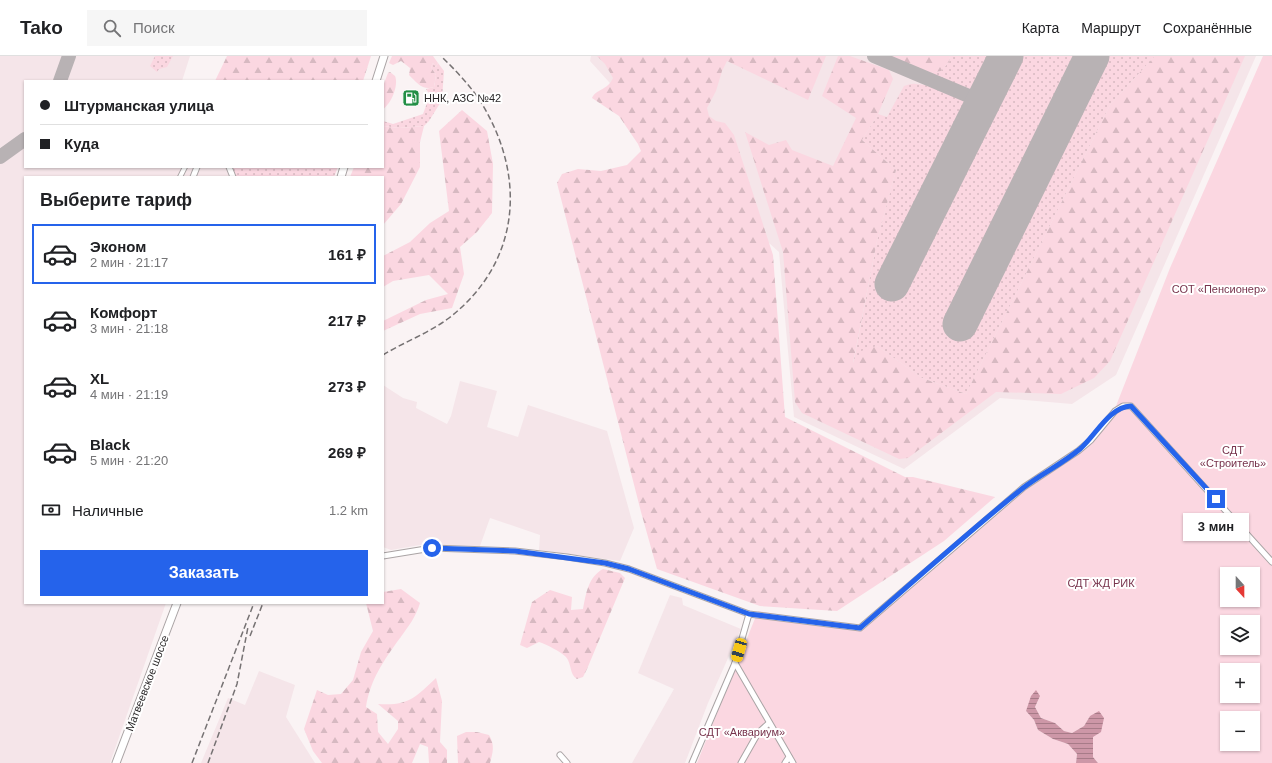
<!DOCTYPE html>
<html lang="ru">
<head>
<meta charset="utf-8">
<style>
  :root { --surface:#fff; --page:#f6f6f6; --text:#202124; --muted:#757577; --line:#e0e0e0; --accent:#2563eb }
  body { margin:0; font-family:Arial,sans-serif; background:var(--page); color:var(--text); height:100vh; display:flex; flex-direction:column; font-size:15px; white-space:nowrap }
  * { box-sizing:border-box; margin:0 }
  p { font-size:13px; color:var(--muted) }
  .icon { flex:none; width:22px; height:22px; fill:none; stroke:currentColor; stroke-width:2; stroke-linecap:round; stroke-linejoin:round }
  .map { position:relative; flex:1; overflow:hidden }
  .panel { position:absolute; left:24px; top:120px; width:360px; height:428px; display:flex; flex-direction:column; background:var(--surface); border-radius:0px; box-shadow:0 1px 3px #0004 }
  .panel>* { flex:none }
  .hud { position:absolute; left:24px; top:24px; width:360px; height:88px; border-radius:0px; box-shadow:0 1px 3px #0004; display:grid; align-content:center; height:88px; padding:0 16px; background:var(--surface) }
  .needle { width:26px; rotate:159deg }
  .controls { position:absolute; left:1220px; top:511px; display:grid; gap:8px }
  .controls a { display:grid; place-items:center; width:40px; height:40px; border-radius:0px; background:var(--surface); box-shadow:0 1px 3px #0004; font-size:20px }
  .end { position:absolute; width:18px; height:18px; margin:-9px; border:5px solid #2563eb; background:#fff; box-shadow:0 0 0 2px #fff }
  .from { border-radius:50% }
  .bubble { position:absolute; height:28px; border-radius:0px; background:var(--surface); box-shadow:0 1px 3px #0004; font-size:13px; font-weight:700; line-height:28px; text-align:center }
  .car { position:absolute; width:12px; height:24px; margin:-12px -6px; border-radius:5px; box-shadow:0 0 3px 1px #0007; background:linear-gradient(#f5c518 24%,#345 0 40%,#f5c518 0 76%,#345 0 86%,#f5c518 0) }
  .hud b { display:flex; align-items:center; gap:14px; height:38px; font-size:15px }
  .hud b+b { border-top:1px solid var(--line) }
  .hud i { width:10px; height:10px; background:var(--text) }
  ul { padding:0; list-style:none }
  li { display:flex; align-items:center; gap:12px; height:60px; margin:0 8px 6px; padding:0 8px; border:2px solid transparent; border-radius:0px }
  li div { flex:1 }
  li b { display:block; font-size:15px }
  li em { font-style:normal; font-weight:700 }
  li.current { border-color:var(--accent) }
  li>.icon { width:36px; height:36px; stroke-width:1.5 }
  h2 { padding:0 16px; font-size:18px; line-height:48px }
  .pay { display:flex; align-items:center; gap:10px; height:44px; padding:0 16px; font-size:15px }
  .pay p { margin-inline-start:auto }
  .action { display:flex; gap:8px; margin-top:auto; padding:8px 16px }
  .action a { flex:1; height:46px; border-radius:0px; background:var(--accent); color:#fff; font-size:16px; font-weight:700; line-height:46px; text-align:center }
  header { display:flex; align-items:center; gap:24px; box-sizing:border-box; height:56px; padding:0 20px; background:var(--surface); border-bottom:1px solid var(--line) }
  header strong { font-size:19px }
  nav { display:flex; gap:22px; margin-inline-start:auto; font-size:14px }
  .search { width:280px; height:36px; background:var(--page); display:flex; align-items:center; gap:10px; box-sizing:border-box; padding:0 14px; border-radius:0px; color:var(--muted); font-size:15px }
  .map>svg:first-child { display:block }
</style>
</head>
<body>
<header>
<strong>Tako</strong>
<div class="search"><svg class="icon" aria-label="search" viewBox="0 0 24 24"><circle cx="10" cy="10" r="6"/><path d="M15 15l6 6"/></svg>Поиск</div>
<nav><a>Карта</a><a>Маршрут</a><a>Сохранённые</a></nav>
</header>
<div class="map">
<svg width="1272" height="707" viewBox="0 0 1272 707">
  <defs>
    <pattern id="grass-dots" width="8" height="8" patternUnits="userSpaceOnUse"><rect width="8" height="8" fill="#fbd7e1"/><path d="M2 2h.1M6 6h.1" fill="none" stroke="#d7b9c1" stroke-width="1.8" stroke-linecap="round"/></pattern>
    <pattern id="forest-firs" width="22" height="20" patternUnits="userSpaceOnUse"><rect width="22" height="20" fill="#fbd7e1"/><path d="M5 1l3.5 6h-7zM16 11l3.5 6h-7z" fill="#d7b9c1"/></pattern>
    <pattern id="water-rules" width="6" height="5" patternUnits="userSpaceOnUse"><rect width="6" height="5" fill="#cd97a7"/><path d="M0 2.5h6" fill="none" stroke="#a77b88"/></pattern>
  </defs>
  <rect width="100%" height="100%" fill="#faf3f4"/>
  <!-- built -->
  <g fill="#f5e5e9">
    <path d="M0 0H190L182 25H25V111H319L315 121H25V547H166L110 707H0Z"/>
    <path d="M591 0H1256L1116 319 1072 348 1000 342 904 413 794 361 779 196 693 119 590 5Z"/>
    <path d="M460 325 497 335 487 371 518 381 528 349 607 375 634 472 620 505 539 494 540 479 490 462 480 490 420 489 391 494 383 491V329L403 342 417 346 416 352 447 368 451 360Z"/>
    <path d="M670 539 682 542 683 549 741 573 708 647 685 707H632L674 633 638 617Z"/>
    <path d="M259 615 295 629 286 661 315 707H201L228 642 245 649Z"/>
  </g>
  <!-- grass -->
  <g fill="url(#grass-dots)">
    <path d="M155 0H173L167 11 159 13 157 16 150 10Z"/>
    <path d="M950 0H992L974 35 928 17 941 15 949 6Z"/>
    <path d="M1020 0H1155L1110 49 966 338 922 322 877 290 853 309 877 185 896 114 862 84 878 58 887 61 904 30C908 29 912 27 916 28 927 28 962 39 969 46L884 220 882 229 901 238Z"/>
    <path d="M433 7 436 11 438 7 444 15 442 44 429 65 424 70 399 72 383 70V65L393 68 423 58 430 39 426 33 434 31 436 19 431 11Z"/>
    <path d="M232 111H338L334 121H236Z"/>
  </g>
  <!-- forest -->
  <g fill="url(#forest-firs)">
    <path d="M227 0H371L363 25H215Z"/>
    <path d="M392 0H433L438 7 436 11 433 7 431 11 436 19 434 31C423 35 417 27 409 19L410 12 401 5 393 9 389 7Z"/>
    <path d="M597 0H826L808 44 727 5 722 15 716 35 707 52 709 60 716 65 725 67 734 79 773 199 785 361 905 421H913L995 441 944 485 837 555 760 550 657 513 641 456 557 127 562 118 578 113 601 115 627 109 641 95 638 88 619 60 592 42C596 33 608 34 613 22L605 8Z"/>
    <path d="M838 0H850L889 14 893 23 878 58 862 84 896 114 877 185 853 307 863 294 877 290 922 322 966 338 1110 49 1155 0H1245L1110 305 1094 322 1061 338 996 336 908 402 899 403 802 357 795 346 783 196 745 76 769 89 786 84 792 94 833 110 856 62 822 40Z"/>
    <path d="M889 0H950L949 6 941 15 928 17Z"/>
    <path d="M390 16 395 20C399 29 391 48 383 53V30L388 17Z"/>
    <path d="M462 54 487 75 493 108 492 157 477 176 460 191 464 218 452 252 420 258 383 275V265L426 244 448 238 429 219 393 225 383 231V200L410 186 430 167 449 155 439 75Z"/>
    <path d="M383 70 399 72 424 70 420 86V111L401 148 383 169V121H350L354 111H383Z"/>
    <path d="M603 513 620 517 625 522 587 613 583 621 577 623C569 618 572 608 566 601 561 596 546 588 539 586L527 592 520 589 532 546 550 534 572 541 571 554 583 553C586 538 588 521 603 513Z"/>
    <path d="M401 533 420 547C416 561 408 571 400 582 384 604 370 624 366 651L377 658 378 676 388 688 398 673V665L378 648C408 650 415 642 436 622L442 645 440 686 447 694V707H429L428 691 420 688 412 707H322L313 695 304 673 317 634 328 639 341 638 353 624 361 596 373 575 366 547H383V536Z"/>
    <path d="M466 676H477L489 679C495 689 493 696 490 707H458L457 680Z"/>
  </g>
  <!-- garden -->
  <path fill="#fbd7e1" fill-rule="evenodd" d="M1263 0H1272V707H1098L1093 701 1090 660 1084 670 1072 677 1064 675 1055 667 1041 662 1035 651 1040 640 1026 655 1034 664 1038 674 1053 683 1068 688 1077 698 1076 707H697L758 555 840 568 861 570 1016 434 1092 382 1116 350 1170 212ZM1227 518H1253V544H1227ZM1227 566H1253V592H1227ZM1227 614H1253V640H1227ZM1227 662H1253V688H1227Z"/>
  <!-- water -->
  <path fill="url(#water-rules)" d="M1036 634 1040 640 1035 651 1041 662 1055 667 1064 675 1072 677 1084 670 1090 660 1099 655 1104 662 1101 676 1093 681V701L1098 707H1076L1077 698 1068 688 1053 683 1038 674 1034 664 1026 655 1031 640Z"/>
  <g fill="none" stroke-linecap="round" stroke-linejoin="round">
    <!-- taxiway -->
    <g stroke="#b8b2b4" stroke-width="14">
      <path d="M874 0 983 46"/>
      <path d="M60 25 69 0"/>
      <path d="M0 101 25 83"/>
    </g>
    <!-- runway -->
    <g stroke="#b8b2b4" stroke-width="35">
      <path d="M892 228 1006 0"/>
      <path d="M960 268 1092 0"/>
    </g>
    <!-- pedestrian casing -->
    <g stroke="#aaa4a5" stroke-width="6">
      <path id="pedestrian" d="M180 121 185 111"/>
    </g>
    <!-- minor casing -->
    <g stroke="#aaa4a5" stroke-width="7">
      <g id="minor">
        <path d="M229 111 233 121"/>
        <path d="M193 121 197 111"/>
        <path d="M383 500 432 492 515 495 567 501 605 507 629 513 749 558 860 572 1024 431 1078 395 1091 384 1115 355 1123 350H1131L1272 506"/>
        <path d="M749 558 735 607 793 707"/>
        <path d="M560 699 567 707"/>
        <path d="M692 707 735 607"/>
        <path d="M741 707 758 677 769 667"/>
        <path d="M785 707 789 701"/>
      </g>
    </g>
    <!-- secondary casing -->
    <g stroke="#aaa4a5" stroke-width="9">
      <g id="secondary">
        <path d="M376 25 384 0"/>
        <path d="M341 121 344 111"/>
        <path d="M116 707 177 547"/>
      </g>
    </g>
    <!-- pedestrian -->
    <use href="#pedestrian" stroke="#fff" stroke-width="4"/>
    <!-- minor -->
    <use href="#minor" stroke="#fff" stroke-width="5"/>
    <!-- secondary -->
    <use href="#secondary" stroke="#fff" stroke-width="7"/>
    <!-- rail -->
    <g stroke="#767273" stroke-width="1.5" stroke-dasharray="6 3" stroke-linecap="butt">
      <path d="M383 299C404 286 429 277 449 262 520 207 527 122 482 48 471 30 456 15 441 0"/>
      <path d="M250 580 263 547"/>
      <path d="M192 707 254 547"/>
      <path d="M208 707 237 628 248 571"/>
    </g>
  </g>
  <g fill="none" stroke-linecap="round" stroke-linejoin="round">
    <!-- route -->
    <path stroke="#2563eb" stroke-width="5" d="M432 492 515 495 605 507 629 513 749 558 860 572C914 525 967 477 1023 432 1041 418 1062 408 1080 393 1096 379 1109 351 1131 350L1216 443"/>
  </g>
  <!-- icons -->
  <defs>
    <g id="fuel-square" transform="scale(0.9)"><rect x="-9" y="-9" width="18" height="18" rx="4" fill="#228e45" stroke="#fff"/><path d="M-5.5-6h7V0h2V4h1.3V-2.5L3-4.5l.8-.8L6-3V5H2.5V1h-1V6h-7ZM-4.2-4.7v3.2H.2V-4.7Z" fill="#fff"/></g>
  </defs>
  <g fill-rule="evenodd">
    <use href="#fuel-square" x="411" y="42"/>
  </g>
  <g text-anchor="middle" stroke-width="4" stroke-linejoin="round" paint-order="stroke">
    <!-- poi labels -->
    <g font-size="11" fill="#2a2829" stroke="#fff" text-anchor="start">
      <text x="424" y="46">ННК, АЗС №42</text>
    </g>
    <!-- park labels -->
    <g font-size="11" fill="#77334c" stroke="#fff">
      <text x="1219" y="237">СОТ «Пенсионер»</text>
      <text x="1233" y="398">СДТ<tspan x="1233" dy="13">«Строитель»</tspan></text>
      <text x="1101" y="531">СДТ ЖД РИК</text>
      <text x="742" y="680">СДТ «Аквариум»</text>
    </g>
    <!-- street labels -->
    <g font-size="11" fill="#2a2829" stroke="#fff">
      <text transform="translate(147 627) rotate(-69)" y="4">Матвеевское шоссе</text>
    </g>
  </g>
</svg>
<div class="controls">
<a><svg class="needle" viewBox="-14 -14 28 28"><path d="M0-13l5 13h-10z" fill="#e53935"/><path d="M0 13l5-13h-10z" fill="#757577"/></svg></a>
<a><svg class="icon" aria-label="layers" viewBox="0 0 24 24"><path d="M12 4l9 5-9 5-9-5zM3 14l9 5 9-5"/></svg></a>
<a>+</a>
<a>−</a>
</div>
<i class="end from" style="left:432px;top:492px"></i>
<i class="end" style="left:1216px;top:443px"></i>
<div class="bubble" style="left:1183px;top:457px;width:66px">3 мин</div>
<i class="car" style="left:739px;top:594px;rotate:196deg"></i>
<div class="hud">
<b><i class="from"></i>Штурманская улица</b>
<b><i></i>Куда</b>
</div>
<section class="panel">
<h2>Выберите тариф</h2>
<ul>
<li class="current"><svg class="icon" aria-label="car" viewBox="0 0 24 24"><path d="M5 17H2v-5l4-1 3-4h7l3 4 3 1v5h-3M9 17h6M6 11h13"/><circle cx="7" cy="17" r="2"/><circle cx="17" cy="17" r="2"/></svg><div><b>Эконом</b><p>2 мин · 21:17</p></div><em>161 ₽</em></li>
<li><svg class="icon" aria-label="car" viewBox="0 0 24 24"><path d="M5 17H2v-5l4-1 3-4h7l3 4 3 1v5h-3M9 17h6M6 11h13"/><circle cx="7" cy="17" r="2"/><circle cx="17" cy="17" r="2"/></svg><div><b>Комфорт</b><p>3 мин · 21:18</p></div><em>217 ₽</em></li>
<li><svg class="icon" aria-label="car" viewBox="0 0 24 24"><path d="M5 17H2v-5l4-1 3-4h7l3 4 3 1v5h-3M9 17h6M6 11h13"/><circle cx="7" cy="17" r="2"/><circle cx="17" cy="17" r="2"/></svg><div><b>XL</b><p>4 мин · 21:19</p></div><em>273 ₽</em></li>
<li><svg class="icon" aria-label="car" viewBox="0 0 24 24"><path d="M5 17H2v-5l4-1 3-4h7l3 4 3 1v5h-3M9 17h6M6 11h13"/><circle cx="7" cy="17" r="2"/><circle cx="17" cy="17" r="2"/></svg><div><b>Black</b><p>5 мин · 21:20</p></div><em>269 ₽</em></li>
</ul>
<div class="pay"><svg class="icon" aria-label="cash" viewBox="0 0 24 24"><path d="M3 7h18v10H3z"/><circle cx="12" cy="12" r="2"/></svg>Наличные<p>1.2 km</p></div>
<div class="action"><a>Заказать</a></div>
</section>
</div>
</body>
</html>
